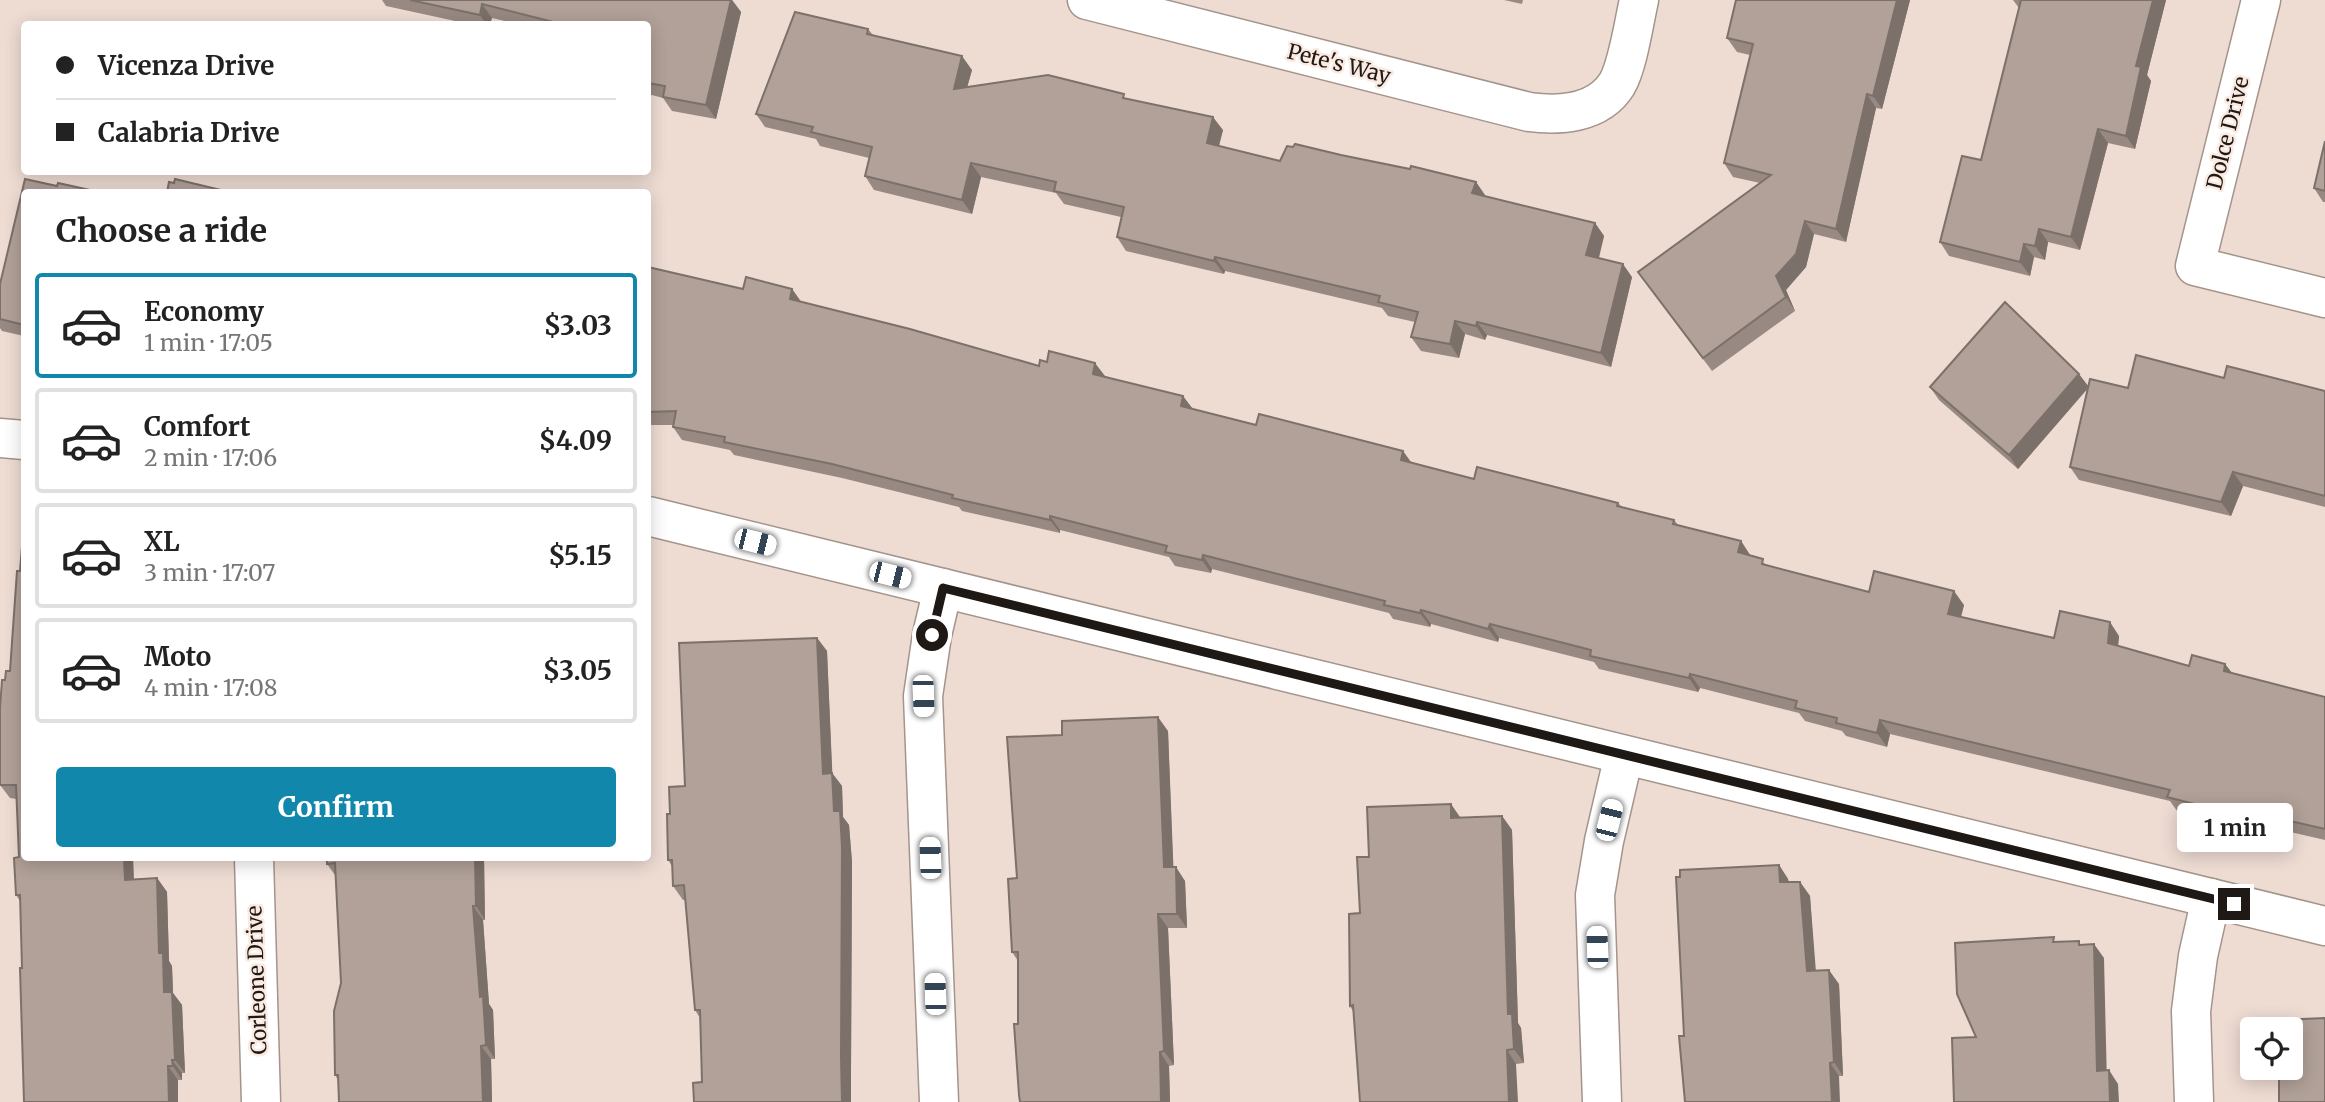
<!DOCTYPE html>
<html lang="en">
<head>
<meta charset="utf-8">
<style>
  :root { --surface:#fff; --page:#f2f2f2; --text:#222; --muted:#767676; --line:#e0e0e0; --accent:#1287ac }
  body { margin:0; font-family:Merriweather,serif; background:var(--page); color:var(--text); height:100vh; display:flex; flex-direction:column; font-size:26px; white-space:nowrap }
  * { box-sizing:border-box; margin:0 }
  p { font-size:23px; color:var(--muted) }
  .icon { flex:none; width:38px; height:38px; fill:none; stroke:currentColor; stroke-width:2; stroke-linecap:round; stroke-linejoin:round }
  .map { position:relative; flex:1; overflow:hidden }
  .side { position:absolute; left:21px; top:189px; width:630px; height:672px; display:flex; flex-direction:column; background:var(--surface); border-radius:7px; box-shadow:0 4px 18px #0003 }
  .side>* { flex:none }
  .guide { position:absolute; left:21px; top:21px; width:630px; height:154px; border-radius:7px; box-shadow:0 4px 18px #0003; display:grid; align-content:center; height:154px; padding:0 35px; background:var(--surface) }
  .fabs { position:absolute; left:2240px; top:1017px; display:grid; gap:14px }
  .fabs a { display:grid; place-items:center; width:63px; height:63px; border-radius:7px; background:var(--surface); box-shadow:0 4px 18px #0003; font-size:35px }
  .end { position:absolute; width:32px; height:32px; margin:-16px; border:9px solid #1f1916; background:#fff; box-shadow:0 0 0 4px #fff }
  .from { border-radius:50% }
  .bubble { position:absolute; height:49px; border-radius:7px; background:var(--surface); box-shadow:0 4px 18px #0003; font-size:23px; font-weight:700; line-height:49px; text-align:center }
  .car { position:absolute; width:21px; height:42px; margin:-21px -10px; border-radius:9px; box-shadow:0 0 5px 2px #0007; background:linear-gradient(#fff 24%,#345 0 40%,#fff 0 76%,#345 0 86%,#fff 0) }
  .guide b { display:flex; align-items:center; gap:24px; height:66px; font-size:26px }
  .guide b+b { border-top:2px solid var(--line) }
  .guide i { width:18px; height:18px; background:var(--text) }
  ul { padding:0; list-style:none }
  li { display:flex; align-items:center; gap:21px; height:105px; margin:0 14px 10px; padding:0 21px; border:4px solid var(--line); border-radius:7px }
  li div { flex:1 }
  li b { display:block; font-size:26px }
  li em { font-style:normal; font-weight:700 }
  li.on { border-color:var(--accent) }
  li>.icon { width:63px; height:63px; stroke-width:1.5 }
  h2 { padding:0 35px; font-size:32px; line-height:84px }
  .action { display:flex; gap:14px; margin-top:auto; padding:14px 35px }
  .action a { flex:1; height:80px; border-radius:7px; background:var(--accent); color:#fff; font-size:28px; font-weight:700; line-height:80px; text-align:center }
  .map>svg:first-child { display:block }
</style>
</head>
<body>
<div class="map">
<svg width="2325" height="1102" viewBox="0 0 2325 1102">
  <rect width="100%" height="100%" fill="#eedcd3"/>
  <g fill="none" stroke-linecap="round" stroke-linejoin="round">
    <!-- street casing -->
    <g stroke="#a4948b" stroke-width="41">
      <g id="street">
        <path d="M1087 0 1529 112C1559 116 1598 114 1617 84 1628 65 1634 22 1639 0"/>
        <path d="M2261 0 2195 266 2325 298"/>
        <path d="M0 438 24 440"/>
        <path d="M648 516 2325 926"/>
        <path d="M254 858 261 1102"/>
        <path d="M939 1102 923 696 932 635 943 588"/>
        <path d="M1602 1102 1595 895 1604 841 1624 755"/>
        <path d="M2194 1102 2191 1011 2198 956 2211 898"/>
      </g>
    </g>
    <!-- street -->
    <use href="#street" stroke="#fff" stroke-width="38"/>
  </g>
  <!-- wall -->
  <g fill="#988a83">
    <path d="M382 0H732L741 12 716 119 672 111 663 98 648 94V24H518L492 18 490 24H469L386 6Z"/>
    <path d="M1504 0H1523L1522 4Z"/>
    <path d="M1736 0H1910L1882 109 1876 108 1846 242 1814 234 1806 267 1786 290 1795 311 1712 371 1638 272 1760 183 1733 177 1724 163 1750 55 1737 52 1727 38Z"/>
    <path d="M2013 0H2166L2147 75 2151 81 2135 149 2108 143 2080 250 2048 242 2045 260 2034 257 2030 276 1949 256 1940 242 1981 160 2019 8Z"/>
    <path d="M868 29 873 35 972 70 967 87 1128 99 1223 130 1219 146 1280 161 1341 155 1476 182 1485 196 1595 223 1604 236 1599 258 1632 277 1611 367 1487 335 1485 340 1465 334 1459 358 1421 351 1411 337 1415 322 1388 316 1382 308 1225 271 1224 274 1126 251 1117 237 1121 217 1064 204 1056 193 981 177 972 214 874 190 865 176 869 158 820 146 816 139 765 127 756 114Z"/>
    <path d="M2325 141V202H2323L2314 188Z"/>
    <path d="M25 179 57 186 58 183 99 192H24V336L2 331 0 328V284Z"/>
    <path d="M648 267 743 289H792L801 302 1039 366 1105 376 1193 409 1256 425 1403 451 1411 462 1474 479 1618 503 1622 507 1674 520 1679 526 1741 541 1750 555 1767 565 1869 592 1964 605 1961 617 2054 638 2119 636 2118 646 2189 666 2225 664 2232 673 2325 697V840L2256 824 2255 830 2177 811 2170 801 1890 734 1887 747 1846 736 1842 731 1805 721 1799 713 1700 688 1698 692 1599 669 1594 662 1499 638 1498 642 1431 624 1430 627 1393 619 1389 613 1212 569 1211 573 1175 566 1169 557 1060 530V533L962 511 959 507 842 478 734 455 730 450 682 440 673 427V425H648Z"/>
    <path d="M2224 378 2325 391V507L2243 486 2231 516 2079 480 2070 467 2087 389 2018 469 1939 400 1930 387 2088 386 2128 388Z"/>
    <path d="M817 638 827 651 832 773 842 786 843 817 849 825 852 862 851 1071V1102H694L702 1082 700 1018 695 1010 685 900H683L673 886 672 866 668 860 670 814 685 786Z"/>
    <path d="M10 671 133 858 134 879 157 878 167 892 169 961 172 966 173 993 182 1005 185 1073H182V1080H178L22 968 20 901 16 895 19 857 17 799 10 798 0 785V708L5 680Z"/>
    <path d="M1168 731 1173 867 1185 881 1187 928H1168L1174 1065 1169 1066 1170 1102H1020L1018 1024V961L1012 952 1017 878Z"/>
    <path d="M1502 816 1512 830 1518 1023 1521 1028 1524 1063 1516 1064 1353 1011 1350 1006 1360 913 1369 857 1460 818Z"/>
    <path d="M484 858 485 920H483L489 1004 493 1010 495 1059H491L492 1102H339L338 1080 335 1075 341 983 335 875 327 864Z"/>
    <path d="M1779 865 1788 879 1789 882H1800L1810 896 1815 971 1839 984 1843 1076H1839L1684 1036 1680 877Z"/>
    <path d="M2325 1018V1102H2279V1076H2271L2265 1068H2291V1029H2260L2259 1021Z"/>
  </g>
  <!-- shaded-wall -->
  <g fill="#7c716a">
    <path d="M731 0H732L741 12 716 119 706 105Z"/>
    <path d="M1897 0H1910L1882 109 1873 96Z"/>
    <path d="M2153 0H2166L2147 75 2151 81 2135 149 2126 136 2136 66Z"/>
    <path d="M482 4 492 18 490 24H486L480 15Z"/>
    <path d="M962 56 972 70 963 102 954 89Z"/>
    <path d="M1867 94 1876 108 1846 242 1836 229Z"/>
    <path d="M1213 117 1223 130 1216 156 1207 143Z"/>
    <path d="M2098 129 2108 143 2080 250 2071 237Z"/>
    <path d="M971 163 981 177 972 214 962 200Z"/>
    <path d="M1476 182 1485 195 1482 206 1472 193Z"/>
    <path d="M1805 221 1814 234 1806 267 1786 290 1795 311 1786 297 1776 276Z"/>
    <path d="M1595 223 1604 236 1596 268 1586 255Z"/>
    <path d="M2039 229 2048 242 2045 260 2035 246Z"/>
    <path d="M2024 244 2034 257 2030 276 2020 262Z"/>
    <path d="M1215 257 1225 271 1224 274 1214 261Z"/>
    <path d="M1623 264 1632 277 1611 367 1601 353Z"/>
    <path d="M792 289 802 303 790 299Z"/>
    <path d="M1455 321 1465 334 1459 358 1450 344Z"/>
    <path d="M1477 322 1487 335 1485 340 1476 326Z"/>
    <path d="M1095 363 1105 376 1102 388 1093 374Z"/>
    <path d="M2079 374 2089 387 2018 469 2009 455Z"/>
    <path d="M1183 396 1193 409 1181 406Z"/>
    <path d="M1403 451 1412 464 1401 460Z"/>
    <path d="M2233 472 2243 486 2231 516 2221 502Z"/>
    <path d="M1050 516 1060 530V533L1050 520Z"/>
    <path d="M1741 541 1750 555 1748 565 1738 552Z"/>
    <path d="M1203 555 1212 569 1211 573 1202 560Z"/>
    <path d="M1954 591 1964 605 1958 628 1948 614Z"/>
    <path d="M1421 610 1431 624 1430 627 1420 613Z"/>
    <path d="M2110 622 2119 636 2117 656 2108 643Z"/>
    <path d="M1490 624 1499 638 1498 642 1488 629Z"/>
    <path d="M817 638 827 651 833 788 823 774Z"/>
    <path d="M2225 664 2235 677 2224 671Z"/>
    <path d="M1690 674 1700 688 1698 692 1689 678Z"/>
    <path d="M1158 717 1168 731 1174 881 1164 867Z"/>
    <path d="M1880 720 1890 734 1887 747 1877 733Z"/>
    <path d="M832 773 842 786 843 817 849 825 852 862 851 1071V1102H842L834 811Z"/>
    <path d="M1451 804 1460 817 1461 832 1451 818Z"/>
    <path d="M2247 811 2256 824 2255 830 2245 817Z"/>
    <path d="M1502 816 1512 830 1518 1023 1521 1028 1524 1063 1514 1049 1508 1014Z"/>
    <path d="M124 858H133L134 893 125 880Z"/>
    <path d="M475 858H484L485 920 476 906Z"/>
    <path d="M1779 865 1788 879 1789 896 1780 882Z"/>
    <path d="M1176 867 1185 881 1187 928 1177 914Z"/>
    <path d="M157 878 167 892 169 961 172 966 173 993 182 1005 185 1073 175 1060 164 992 159 953Z"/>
    <path d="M1800 882 1810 896 1817 985 1807 971Z"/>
    <path d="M473 906 483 920 489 1004 493 1010 495 1059 486 1045 480 997Z"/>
    <path d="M1158 914 1168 928 1174 1065 1164 1051Z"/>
    <path d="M2094 944 2104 958 2107 1085 2097 1071Z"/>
    <path d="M1829 970 1839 984 1843 1076 1834 1062Z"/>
    <path d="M481 1046 491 1059 492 1102H483Z"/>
    <path d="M1507 1050 1516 1064 1518 1102H1509Z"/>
    <path d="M1160 1052 1169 1066 1170 1102H1161Z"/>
    <path d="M172 1060 182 1073V1080L173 1066Z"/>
    <path d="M1830 1063 1839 1076 1840 1102H1832Z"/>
    <path d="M168 1066 178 1080V1102H169Z"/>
    <path d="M2109 1070 2118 1084 2119 1102H2110Z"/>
  </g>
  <!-- building -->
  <g fill="#b1a198" stroke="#7c716a" stroke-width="2">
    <path d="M410 0H731L706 105 663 97 665 86 648 83V24H561L482 4 480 15Z"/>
    <path d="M1736 0H1897L1873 96 1867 94 1836 229 1805 221 1796 254 1776 276 1786 297 1703 358 1638 272 1771 175 1724 163 1753 44 1727 38Z"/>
    <path d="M2021 0H2153L2136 66 2141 67 2126 136 2098 129 2071 237 2039 229 2035 246 2024 244 2020 262 1940 242 1962 156 1981 160Z"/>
    <path d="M795 12 868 29 867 34 962 56 954 89 1048 75 1124 94 1123 98 1213 117 1207 143 1280 161 1287 146 1293 147 1295 144 1341 155 1410 169 1411 166 1476 182 1472 193 1595 223 1586 255 1623 264 1601 353 1477 322 1476 326 1455 321 1450 344 1411 337 1418 312 1378 302 1380 296 1215 257 1214 261 1117 237 1124 207 1054 191 1056 182 971 163 962 200 865 176 872 147 811 132 813 127 756 114Z"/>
    <path d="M2325 141V191L2314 188Z"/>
    <path d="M25 179 57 186 58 183 99 192H24V325L0 319V284Z"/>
    <path d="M175 179 229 192H167L169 182 174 183Z"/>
    <path d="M648 267 743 289 746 277 792 289 790 299 910 329 1039 366 1040 360 1047 362 1049 351 1095 363 1093 374 1183 396 1181 406 1256 425 1259 414 1403 451 1401 460 1474 479 1477 467 1618 503 1617 506 1674 520 1673 524 1741 541 1738 552 1763 559 1762 564 1869 592 1874 571 1954 591 1948 614 2054 638 2060 611 2110 622 2108 643 2189 666 2192 655 2225 664 2224 671 2325 697V829L2247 811 2245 817 2167 797 2170 790 1880 720 1877 733 1836 723 1837 718 1795 708 1797 701 1690 674 1689 678 1590 656 1591 650 1490 624 1488 629 1421 610 1420 613 1384 605 1385 601 1203 555 1202 560 1165 552 1167 546 1050 516V520L952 498 953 495 832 464 724 442 725 437 673 427 676 411 648 412Z"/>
    <path d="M2005 302 2079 374 2009 455 1930 387Z"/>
    <path d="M2136 355 2224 378 2227 366 2325 391V496L2233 472 2221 502 2070 467 2090 379 2128 388Z"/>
    <path d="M23 534H24V858H124L125 880 157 878 159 953H163L164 992H172L175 1060H172L173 1066H168L169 1102H24L20 968H22L20 895H16L14 858 19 857 16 785H0V708L2 680H5L6 671H10L17 571H20Z"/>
    <path d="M817 638 823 774 832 773 834 811H840L842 848 841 1057 842 1102H694L693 1083 702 1082 700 1010H695L684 885 673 886 672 860H668L667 814H670L669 787 685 786 679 643Z"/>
    <path d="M1158 717 1164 867H1176L1177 914H1158L1164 1051 1160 1052 1161 1102H1020L1019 1095 1014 1024H1018V952H1012L1008 879 1017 878 1007 737 1062 735V721Z"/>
    <path d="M1451 804V818L1502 816 1508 1014H1512L1514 1049 1507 1050 1509 1102H1360L1353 1005 1350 1006 1349 914 1360 913 1357 857H1369L1367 807Z"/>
    <path d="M327 858H475L476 906H473L480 997 483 996 486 1045 481 1046 483 1102H339L338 1075H335L334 1011 341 983 335 863 327 864Z"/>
    <path d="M1779 865 1780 882H1800L1807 971 1829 970 1834 1062 1830 1063 1832 1102H1685L1679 1036H1684L1676 877H1680V870Z"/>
    <path d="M2054 937 2053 942 2079 941V945L2094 944 2097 1071 2109 1070 2110 1102H1954L1952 1038 1976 1037 1957 994 1955 943Z"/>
    <path d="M2325 1018V1102H2279V1068H2291V1029H2260L2259 1021Z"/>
  </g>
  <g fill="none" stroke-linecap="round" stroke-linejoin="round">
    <!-- route -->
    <path stroke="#1f1916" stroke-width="9" d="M932 635 943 588 2234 904"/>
  </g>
  <g text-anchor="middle" stroke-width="5" stroke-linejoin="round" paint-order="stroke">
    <!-- street labels -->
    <g font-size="21" fill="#1f1916" stroke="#fbeae1">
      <text transform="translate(1339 64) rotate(14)" y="7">Pete's Way</text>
      <text transform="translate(2228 133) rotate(-76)" y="7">Dolce Drive</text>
      <text transform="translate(257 980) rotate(-92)" y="7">Corleone Drive</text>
    </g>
  </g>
</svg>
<div class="fabs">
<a><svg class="icon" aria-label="locate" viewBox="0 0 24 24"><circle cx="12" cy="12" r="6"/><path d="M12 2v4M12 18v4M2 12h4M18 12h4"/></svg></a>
</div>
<i class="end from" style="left:932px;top:635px"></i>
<i class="end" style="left:2234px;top:904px"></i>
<div class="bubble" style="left:2177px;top:803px;width:116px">1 min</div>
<i class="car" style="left:755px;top:542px;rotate:104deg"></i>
<i class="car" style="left:890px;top:575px;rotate:104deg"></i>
<i class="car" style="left:923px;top:696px;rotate:178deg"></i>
<i class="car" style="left:1609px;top:820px;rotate:14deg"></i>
<i class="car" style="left:930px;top:858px;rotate:358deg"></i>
<i class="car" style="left:1597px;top:947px;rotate:358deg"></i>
<i class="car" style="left:935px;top:994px;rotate:358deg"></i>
<div class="guide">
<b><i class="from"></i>Vicenza Drive</b>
<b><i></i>Calabria Drive</b>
</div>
<section class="side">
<h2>Choose a ride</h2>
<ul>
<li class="on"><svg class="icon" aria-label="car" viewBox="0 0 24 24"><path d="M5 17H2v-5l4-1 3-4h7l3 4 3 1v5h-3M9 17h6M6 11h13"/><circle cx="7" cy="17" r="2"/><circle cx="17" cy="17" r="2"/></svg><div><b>Economy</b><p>1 min · 17:05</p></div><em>$3.03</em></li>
<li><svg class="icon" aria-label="car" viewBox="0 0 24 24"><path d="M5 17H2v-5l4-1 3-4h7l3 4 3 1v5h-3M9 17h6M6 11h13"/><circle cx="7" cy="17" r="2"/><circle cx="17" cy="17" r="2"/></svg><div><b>Comfort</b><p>2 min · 17:06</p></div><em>$4.09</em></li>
<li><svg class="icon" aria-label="car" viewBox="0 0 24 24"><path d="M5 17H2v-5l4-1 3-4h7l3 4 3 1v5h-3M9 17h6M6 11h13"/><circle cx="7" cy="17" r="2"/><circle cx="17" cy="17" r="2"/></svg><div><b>XL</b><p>3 min · 17:07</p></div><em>$5.15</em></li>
<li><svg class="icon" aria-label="car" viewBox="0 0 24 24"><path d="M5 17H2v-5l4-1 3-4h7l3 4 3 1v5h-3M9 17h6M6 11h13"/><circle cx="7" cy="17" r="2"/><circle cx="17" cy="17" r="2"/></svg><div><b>Moto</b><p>4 min · 17:08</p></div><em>$3.05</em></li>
</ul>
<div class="action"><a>Confirm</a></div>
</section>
</div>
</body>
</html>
